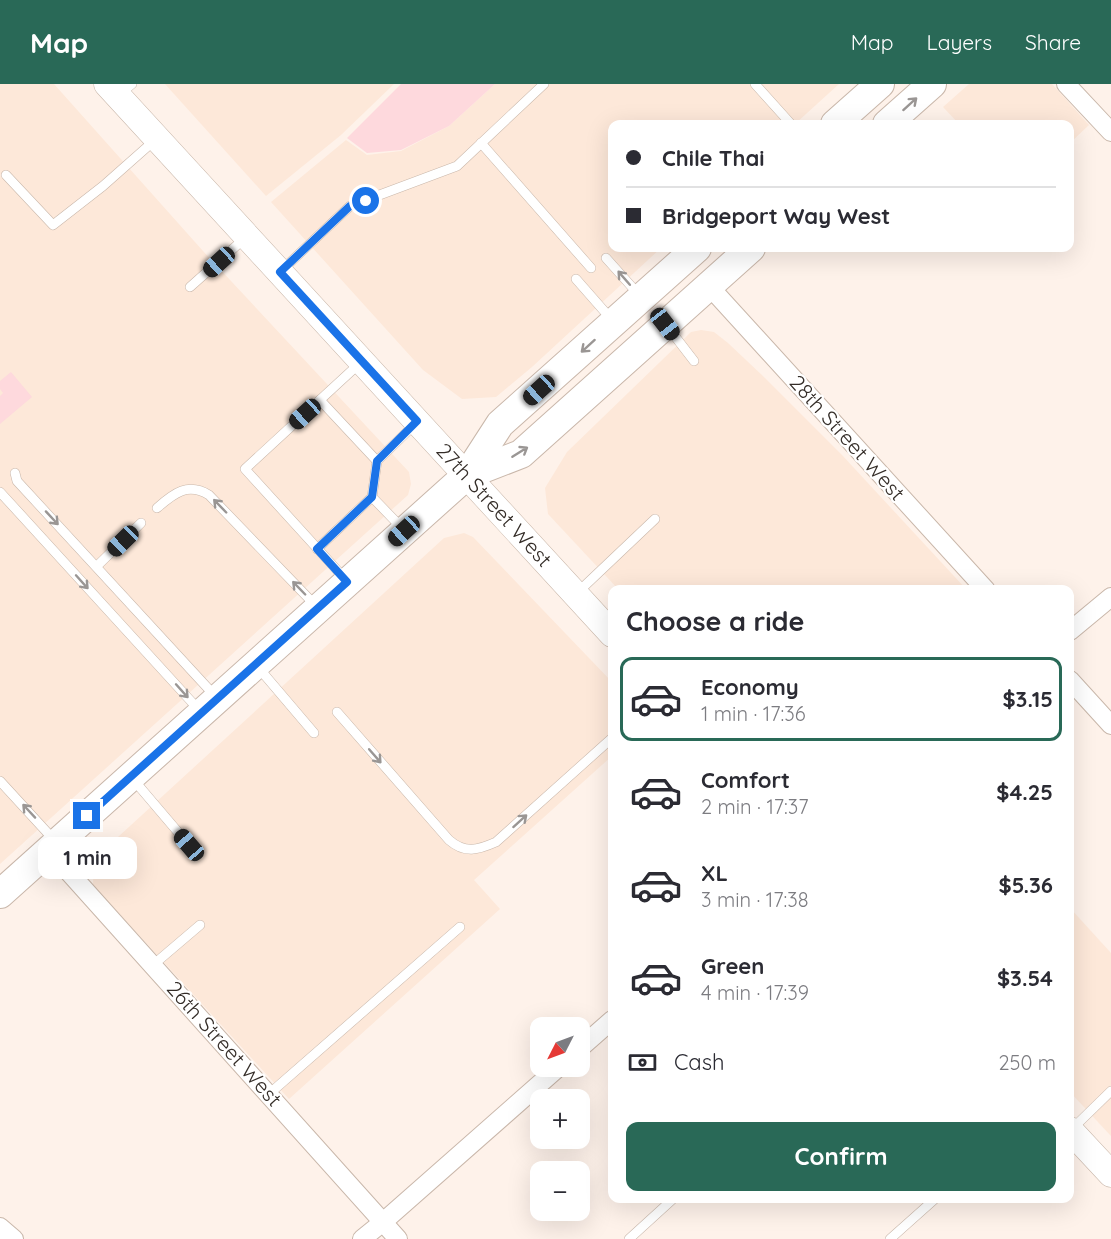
<!DOCTYPE html>
<html lang="en">
<head>
<meta charset="utf-8">
<style>
  :root { --surface:#fff; --page:#f2f2f3; --text:#2b2b33; --muted:#7c7c81; --line:#e1e1e2; --accent:#296957 }
  body { margin:0; font-family:Quicksand,sans-serif; background:var(--page); color:var(--text); height:100vh; display:flex; flex-direction:column; font-size:22px; white-space:nowrap }
  * { box-sizing:border-box; margin:0 }
  p { font-size:20px; color:var(--muted) }
  .icon { flex:none; width:33px; height:33px; fill:none; stroke:currentColor; stroke-width:2; stroke-linecap:round; stroke-linejoin:round }
  .map { position:relative; flex:1; overflow:hidden }
  .sheet { position:absolute; left:608px; top:501px; width:466px; height:618px; display:flex; flex-direction:column; background:var(--surface); border-radius:12px; box-shadow:0 6px 24px #0002 }
  .sheet>* { flex:none }
  .banner { position:absolute; left:608px; top:36px; width:466px; height:132px; border-radius:12px; box-shadow:0 6px 24px #0002; display:grid; align-content:center; height:132px; padding:0 18px; background:var(--surface) }
  .needle { width:39px; rotate:228deg }
  .fabs { position:absolute; left:530px; top:933px; display:grid; gap:12px }
  .fabs a { display:grid; place-items:center; width:60px; height:60px; border-radius:12px; background:var(--surface); box-shadow:0 6px 24px #0002; font-size:30px }
  .end { position:absolute; width:27px; height:27px; margin:-14px; border:8px solid #1a73e8; background:#fff; box-shadow:0 0 0 3px #fff }
  .from { border-radius:50% }
  .bubble { position:absolute; height:42px; border-radius:12px; background:var(--surface); box-shadow:0 6px 24px #0002; font-size:20px; font-weight:700; line-height:42px; text-align:center }
  .car { position:absolute; width:18px; height:36px; margin:-18px -9px; border-radius:8px; box-shadow:0 0 4px 2px #0007; background:linear-gradient(#222 24%,#8ab4d8 0 40%,#222 0 76%,#8ab4d8 0 86%,#222 0) }
  .banner b { display:flex; align-items:center; gap:21px; height:57px; font-size:22px }
  .banner b+b { border-top:2px solid var(--line) }
  .banner i { width:15px; height:15px; background:var(--text) }
  ul { padding:0; list-style:none }
  li { display:flex; align-items:center; gap:18px; height:84px; margin:0 12px 9px; padding:0 6px; border:3px solid transparent; border-radius:12px }
  li div { flex:1 }
  li b { display:block; font-size:22px }
  li em { font-style:normal; font-weight:700 }
  li.active { border-color:var(--accent) }
  li>.icon { width:54px; height:54px; stroke-width:1.5 }
  h2 { padding:0 18px; font-size:27px; line-height:72px }
  .pay { display:flex; align-items:center; gap:15px; height:66px; padding:0 18px; font-size:22px }
  .pay p { margin-inline-start:auto }
  .button { display:flex; gap:12px; margin-top:auto; padding:12px 18px }
  .button a { flex:1; height:69px; border-radius:12px; background:var(--accent); color:#fff; font-size:24px; font-weight:700; line-height:69px; text-align:center }
  header { display:flex; align-items:center; gap:36px; box-sizing:border-box; height:84px; padding:0 30px; background:var(--accent); color:#fff }
  header strong { font-size:28px }
  nav { display:flex; gap:33px; margin-inline-start:auto; font-size:21px }
  .map>svg:first-child { display:block }
</style>
</head>
<body>
<header>
<strong>Map</strong>
<nav><a>Map</a><a>Layers</a><a>Share</a></nav>
</header>
<div class="map">
<svg width="1111" height="1155" viewBox="0 0 1111 1155">
  <rect width="100%" height="100%" fill="#fef2ea"/>
  <!-- built -->
  <g fill="#fde8d9">
    <path d="M0 0H54L203 167 409 388 411 400 408 411 0 780Z"/>
    <path d="M165 0H394L341 51 266 112Z"/>
    <path d="M495 0H839L795 40H612V164H661L532 283 496 313 462 315 423 286 271 118 346 56 367 71 401 67 449 42Z"/>
    <path d="M969 0H1052L1089 41 1070 59V40H959L943 23Z"/>
    <path d="M701 246 714 248 728 259 766 295 842 371 966 505H618L548 430 545 404 567 368 691 248Z"/>
    <path d="M464 449 473 453 612 598V672L474 796 500 825 289 1015 93 801 94 775 444 454Z"/>
    <path d="M1070 824 1111 869V1052L1070 1008Z"/>
  </g>
  <!-- green -->
  <g fill="#fed9dd">
    <path d="M401 0H495L449 42 401 66 367 69 347 54Z"/>
    <path d="M11 288 32 313 0 340V312L3 309 0 305V297Z"/>
  </g>
  <g fill="none" stroke-linecap="round" stroke-linejoin="round">
    <!-- lane casing -->
    <g stroke="#c9b7aa" stroke-width="10">
      <g id="lane">
        <path d="M755 0 791 40"/>
        <path d="M120 10 132 0"/>
        <path d="M481 59 591 184"/>
        <path d="M6 91 53 141 103 102 155 56"/>
        <path d="M606 174 640 212"/>
        <path d="M282 186 350 122 457 82 544 0"/>
        <path d="M576 195 612 236"/>
        <path d="M190 203 245 154"/>
        <path d="M667 242 694 277"/>
        <path d="M320 316 377 377"/>
        <path d="M15 389 17 397 216 613"/>
        <path d="M0 408 199 626"/>
        <path d="M157 424C174 409 188 398 209 411L317 523"/>
        <path d="M403 445 372 413 377 377 415 340"/>
        <path d="M317 465 372 413"/>
        <path d="M97 482 141 439"/>
        <path d="M346 496 245 385 360 279"/>
        <path d="M577 509 655 435"/>
        <path d="M257 582 314 649"/>
        <path d="M337 628 449 756C465 770 478 766 496 758L612 654"/>
        <path d="M132 694 189 761"/>
        <path d="M0 697 55 757"/>
        <path d="M153 881 200 841"/>
        <path d="M269 1010 460 843"/>
        <path d="M1072 1045 1111 1007"/>
        <path d="M629 1155 674 1114"/>
        <path d="M890 1155 936 1114"/>
      </g>
    </g>
    <!-- street casing -->
    <g stroke="#c9b7aa" stroke-width="20">
      <g id="street">
        <path d="M1066 0 1111 48"/>
        <path d="M709 202 986 506"/>
        <path d="M1070 547 1111 513"/>
        <path d="M1070 596 1111 641"/>
        <path d="M49 766 398 1155"/>
        <path d="M579 965 612 936"/>
        <path d="M0 1143 14 1155"/>
        <path d="M362 1155 383 1138 560 982"/>
      </g>
    </g>
    <!-- secondary casing -->
    <g stroke="#c9b7aa" stroke-width="27">
      <g id="secondary">
        <path id="s1" d="M107 0 612 550"/>
        <path d="M1070 1046 1111 1090"/>
      </g>
    </g>
    <!-- primary casing -->
    <g stroke="#c9b7aa" stroke-width="30">
      <g id="primary">
        <path d="M835 40 880 0"/>
        <path d="M887 40 932 0"/>
        <path d="M467 391 521 370 751 164"/>
        <path d="M0 810 467 391 500 340 697 164"/>
      </g>
    </g>
    <!-- lane -->
    <use href="#lane" stroke="#fff" stroke-width="9"/>
    <!-- street -->
    <use href="#street" stroke="#fff" stroke-width="18"/>
    <!-- secondary -->
    <use href="#secondary" stroke="#fff" stroke-width="26"/>
    <!-- primary -->
    <use href="#primary" stroke="#fff" stroke-width="28"/>
  </g>
  <!-- one-way arrows -->
  <defs><path id="oneway-shaft" d="M-6 0H5M1.5-3L5.5 0L1.5 3" fill="none" stroke-width="1.6" stroke-linecap="round" stroke-linejoin="round" transform="scale(1.5)"/></defs>
  <g stroke="#9a9694">
    <use href="#oneway-shaft" transform="translate(910 20) rotate(-42)"/>
    <use href="#oneway-shaft" transform="translate(624 194) rotate(-131)"/>
    <use href="#oneway-shaft" transform="translate(588 262) rotate(138)"/>
    <use href="#oneway-shaft" transform="translate(520 368) rotate(-32)"/>
    <use href="#oneway-shaft" transform="translate(220 422) rotate(-134)"/>
    <use href="#oneway-shaft" transform="translate(52 434) rotate(47)"/>
    <use href="#oneway-shaft" transform="translate(82 498) rotate(48)"/>
    <use href="#oneway-shaft" transform="translate(299 504) rotate(-134)"/>
    <use href="#oneway-shaft" transform="translate(182 607) rotate(48)"/>
    <use href="#oneway-shaft" transform="translate(375 672) rotate(49)"/>
    <use href="#oneway-shaft" transform="translate(29 727) rotate(-133)"/>
    <use href="#oneway-shaft" transform="translate(520 737) rotate(-42)"/>
  </g>
  <g fill="none" stroke-linecap="round" stroke-linejoin="round">
    <!-- route -->
    <path stroke="#1a73e8" stroke-width="8" d="M87 732 347 498 317 465 372 413 377 377 417 337 280 188 350 122 366 117"/>
  </g>
  <g text-anchor="middle" stroke-width="4.5" stroke-linejoin="round" paint-order="stroke">
    <!-- street labels -->
    <g font-size="21" fill="#342d28" stroke="#fff">
      <text transform="translate(847 354) rotate(48)" y="7">28th Street West</text>
      <text dy="7" stroke="none"><textPath href="#s1" startOffset="572">27th Street West</textPath></text>
      <text transform="translate(224 960) rotate(48)" y="7">26th Street West</text>
    </g>
  </g>
</svg>
<div class="fabs">
<a><svg class="needle" viewBox="-14 -14 28 28"><path d="M0-13l5 13h-10z" fill="#e53935"/><path d="M0 13l5-13h-10z" fill="#7c7c81"/></svg></a>
<a>+</a>
<a>−</a>
</div>
<i class="end from" style="left:366px;top:117px"></i>
<i class="end" style="left:87px;top:732px"></i>
<div class="bubble" style="left:38px;top:753px;width:99px">1 min</div>
<i class="car" style="left:219px;top:178px;rotate:228deg"></i>
<i class="car" style="left:665px;top:240px;rotate:142deg"></i>
<i class="car" style="left:539px;top:306px;rotate:228deg"></i>
<i class="car" style="left:305px;top:330px;rotate:228deg"></i>
<i class="car" style="left:404px;top:447px;rotate:228deg"></i>
<i class="car" style="left:123px;top:457px;rotate:226deg"></i>
<i class="car" style="left:189px;top:761px;rotate:319deg"></i>
<div class="banner">
<b><i class="from"></i>Chile Thai</b>
<b><i></i>Bridgeport Way West</b>
</div>
<section class="sheet">
<h2>Choose a ride</h2>
<ul>
<li class="active"><svg class="icon" aria-label="car" viewBox="0 0 24 24"><path d="M5 17H2v-5l4-1 3-4h7l3 4 3 1v5h-3M9 17h6M6 11h13"/><circle cx="7" cy="17" r="2"/><circle cx="17" cy="17" r="2"/></svg><div><b>Economy</b><p>1 min · 17:36</p></div><em>$3.15</em></li>
<li><svg class="icon" aria-label="car" viewBox="0 0 24 24"><path d="M5 17H2v-5l4-1 3-4h7l3 4 3 1v5h-3M9 17h6M6 11h13"/><circle cx="7" cy="17" r="2"/><circle cx="17" cy="17" r="2"/></svg><div><b>Comfort</b><p>2 min · 17:37</p></div><em>$4.25</em></li>
<li><svg class="icon" aria-label="car" viewBox="0 0 24 24"><path d="M5 17H2v-5l4-1 3-4h7l3 4 3 1v5h-3M9 17h6M6 11h13"/><circle cx="7" cy="17" r="2"/><circle cx="17" cy="17" r="2"/></svg><div><b>XL</b><p>3 min · 17:38</p></div><em>$5.36</em></li>
<li><svg class="icon" aria-label="car" viewBox="0 0 24 24"><path d="M5 17H2v-5l4-1 3-4h7l3 4 3 1v5h-3M9 17h6M6 11h13"/><circle cx="7" cy="17" r="2"/><circle cx="17" cy="17" r="2"/></svg><div><b>Green</b><p>4 min · 17:39</p></div><em>$3.54</em></li>
</ul>
<div class="pay"><svg class="icon" aria-label="cash" viewBox="0 0 24 24"><path d="M3 7h18v10H3z"/><circle cx="12" cy="12" r="2"/></svg>Cash<p>250 m</p></div>
<div class="button"><a>Confirm</a></div>
</section>
</div>
</body>
</html>
